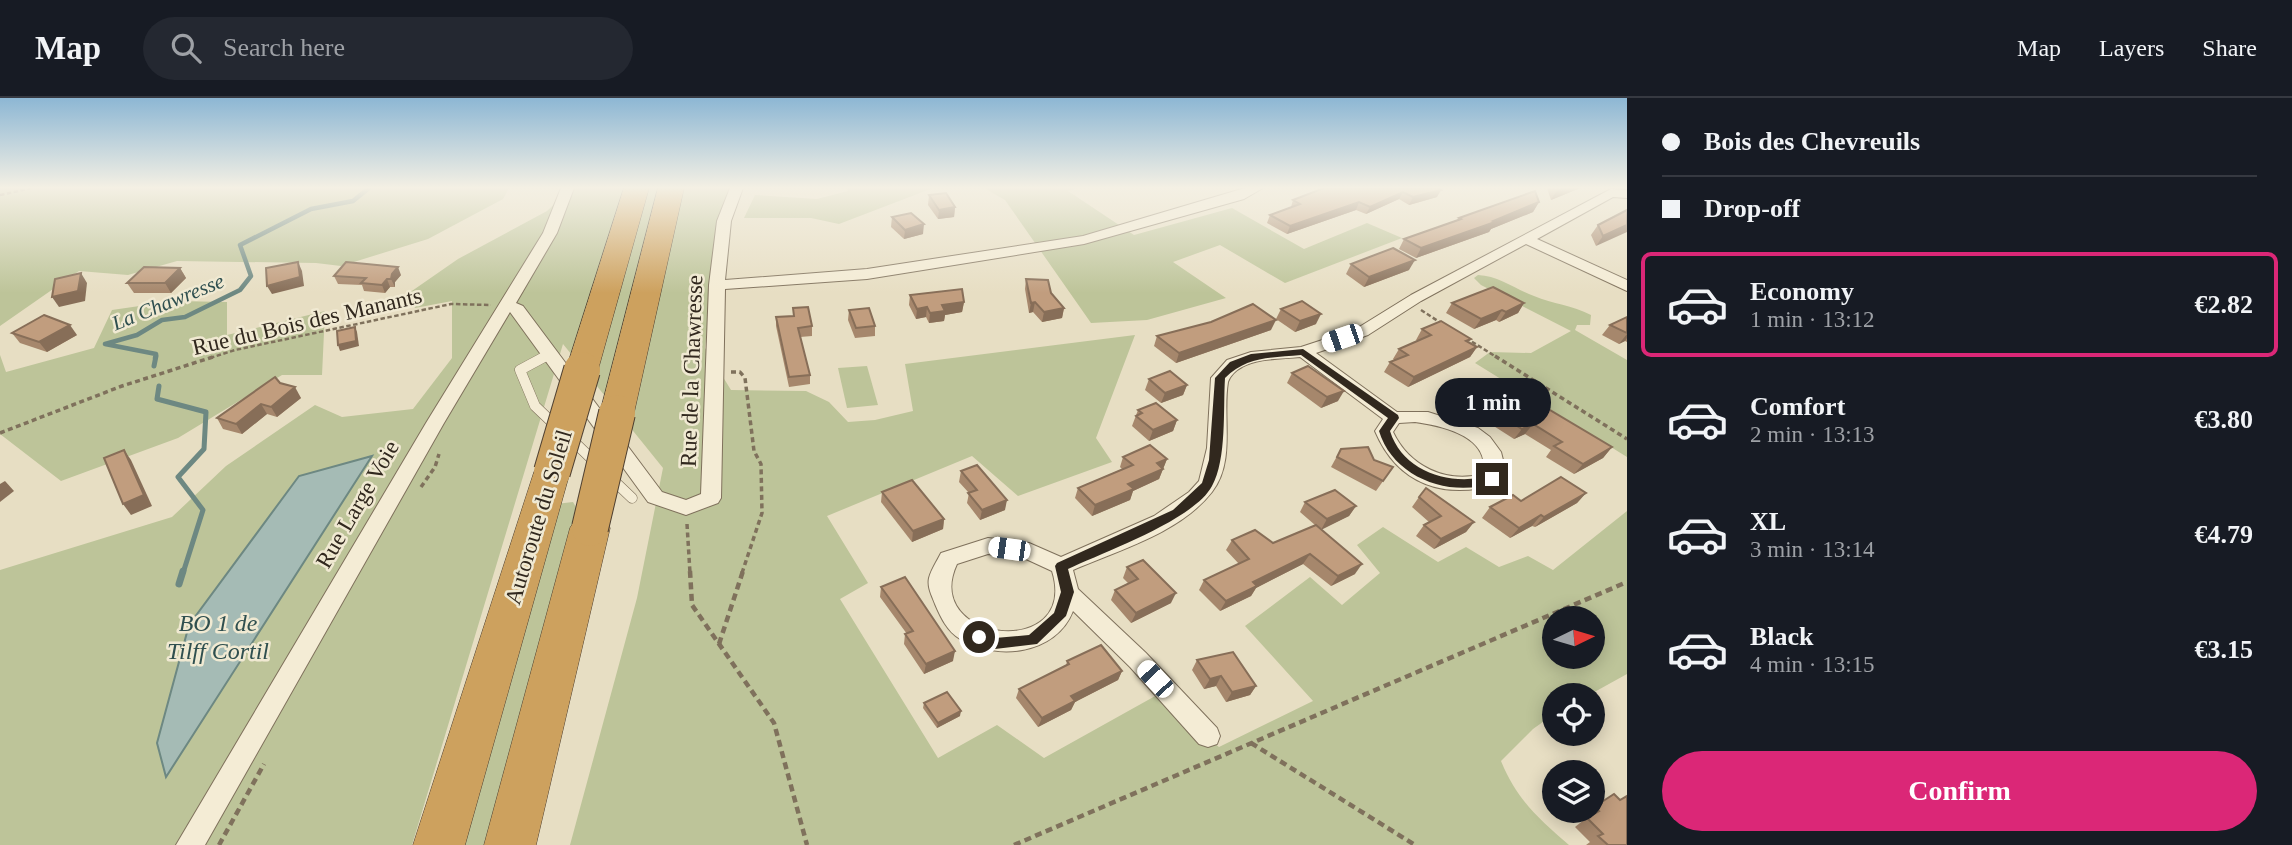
<!DOCTYPE html>
<html lang="en">
<head>
<meta charset="utf-8">
<style>
  :root { --surface:#171b24; --page:#242831; --text:#f1f3f6; --muted:#9ea1a6; --line:#363941; --accent:#db2777 }
  body { margin:0; font-family:Georgia,serif; background:var(--page); color:var(--text); height:100vh; display:flex; flex-direction:column; font-size:26px; white-space:nowrap }
  * { box-sizing:border-box; margin:0 }
  p { font-size:23px; color:var(--muted) }
  .icon { flex:none; width:38px; height:38px; fill:none; stroke:currentColor; stroke-width:2; stroke-linecap:round; stroke-linejoin:round }
  .map { position:relative; flex:1; overflow:hidden }
  .details { display:flex; flex-direction:column; background:var(--surface); width:665px }
  .details>* { flex:none }
  .guide { display:grid; align-content:center; height:154px; padding:0 35px; background:var(--surface) }
  .needle { width:46px; rotate:85deg }
  .tools { position:absolute; left:1542px; top:508px; display:grid; gap:14px }
  .tools a { display:grid; place-items:center; width:63px; height:63px; border-radius:50%; background:var(--surface); box-shadow:0 4px 18px #0003; font-size:35px }
  .end { position:absolute; width:32px; height:32px; margin:-16px; border:9px solid #31281e; background:#fff; box-shadow:0 0 0 4px #fff }
  .from { border-radius:50% }
  .bubble { position:absolute; height:49px; border-radius:24px; background:var(--surface); box-shadow:0 4px 18px #0003; font-size:23px; font-weight:700; line-height:49px; text-align:center }
  .car { position:absolute; width:21px; height:42px; margin:-21px -10px; border-radius:9px; box-shadow:0 0 5px 2px #0007; background:linear-gradient(#fff 24%,#345 0 40%,#fff 0 76%,#345 0 86%,#fff 0) }
  .guide b { display:flex; align-items:center; gap:24px; height:66px; font-size:26px }
  .guide b+b { border-top:2px solid var(--line) }
  .guide i { width:18px; height:18px; background:var(--text) }
  ul { padding:0; list-style:none }
  li { display:flex; align-items:center; gap:21px; height:105px; margin:0 14px 10px; padding:0 21px; border:4px solid transparent; border-radius:10px }
  li div { flex:1 }
  li b { display:block; font-size:26px }
  li em { font-style:normal; font-weight:700 }
  li.active { border-color:var(--accent) }
  li>.icon { width:63px; height:63px; stroke-width:1.5 }
  .cta { display:flex; gap:14px; margin-top:auto; padding:14px 35px }
  .cta a { flex:1; height:80px; border-radius:42px; background:var(--accent); color:#fff; font-size:28px; font-weight:700; line-height:80px; text-align:center }
  header { display:flex; align-items:center; gap:42px; box-sizing:border-box; height:98px; padding:0 35px; background:var(--surface); border-bottom:2px solid var(--line) }
  header strong { font-size:33px }
  nav { display:flex; gap:38px; margin-inline-start:auto; font-size:24px }
  .search { width:490px; height:63px; background:var(--page); display:flex; align-items:center; gap:18px; box-sizing:border-box; padding:0 24px; border-radius:38px; color:var(--muted); font-size:26px }
  main { display:flex; flex:1; min-height:0 }
  .map>svg:first-child { display:block }
</style>
</head>
<body>
<header>
<strong>Map</strong>
<div class="search"><svg class="icon" aria-label="search" viewBox="0 0 24 24"><circle cx="10" cy="10" r="6"/><path d="M15 15l6 6"/></svg>Search here</div>
<nav><a>Map</a><a>Layers</a><a>Share</a></nav>
</header>
<main>
<div class="map">
<svg width="1627" height="747" viewBox="0 0 1627 747">
  <rect width="100%" height="100%" fill="#e7dec3"/>
  <!-- green -->
  <g fill="#bdc499" fill-rule="evenodd">
    <path d="M0 90H509L503 101 428 141 341 168 316 165 177 163 128 177 79 173 0 228Z"/>
    <path d="M571 90H729L719 126 705 250 731 292 806 293 829 304 848 324 875 322 913 313 905 266 1135 237 1096 340 1112 364 1018 398 972 358 827 418 868 485 840 501 938 660 997 627 1044 660 1157 597 1219 649 1313 603 1245 528 1310 479 1342 507 1380 475 1357 447 1383 429 1438 464 1466 449 1499 469 1528 458 1553 472 1627 413V576L1589 597H1554V616L1533 631 1501 663C1517 702 1538 720 1569 747H570L637 500 663 370 563 246 412 747H0V472L172 419 226 368 315 307 342 319 413 311 452 260V203L415 210 409 195 458 161 547 113ZM1554 520H1592V558H1554Z"/>
    <path d="M847 90H933L839 126 811 120H744L755 97 817 101 848 93Z"/>
    <path d="M984 90H1078L1068 93 1134 137 1232 110 1304 151 1367 125 1402 140 1285 185 1220 147 1173 164 1226 200 1147 222 1091 225 1005 102Z"/>
    <path d="M1478 177C1499 178 1515 191 1534 198 1553 206 1572 207 1591 217L1590 227H1577L1575 232 1627 262V359L1475 265 1490 254 1531 255 1571 233 1481 187 1474 180Z"/>
    <path d="M174 203 227 204V237L325 213 322 277H282L178 340 61 383 0 336V257L6 274 94 250 112 212Z"/>
    <path d="M867 268 878 307 847 310 838 270Z"/>
    <path d="M573 404 580 416 495 747H457L556 406Z"/>
  </g>
  <!-- water -->
  <path fill="#a5bbb5" stroke="#6d8882" stroke-width="2" d="M372 358 166 679 157 645 189 527 299 378Z"/>
  <g fill="none" stroke-linecap="round" stroke-linejoin="round">
    <!-- stream-far2 -->
    <path stroke="#6d8882" stroke-width="4.5" d="M155 260 156 256 105 246 137 237 162 222 185 219 240 192 251 178 240 147 311 111 353 103 369 90"/>
    <!-- stream-far1 -->
    <g stroke="#6d8882" stroke-width="5">
      <path d="M154 268 156 258"/>
      <path d="M159 288 157 301 206 314 204 351 178 379 203 412 183 475"/>
    </g>
    <!-- stream -->
    <path stroke="#6d8882" stroke-width="7" d="M179 486 183 473"/>
    <!-- lane-far1 casing -->
    <g stroke="#7f715c" stroke-width="10">
      <path id="lane-far1" d="M543 260 548 257"/>
    </g>
    <!-- lane casing -->
    <g stroke="#7f715c" stroke-width="11">
      <g id="lane">
        <path d="M546 258 520 272 535 308 557 329"/>
        <path d="M571 341 598 367"/>
        <path d="M611 380 632 400"/>
      </g>
    </g>
    <!-- street casing -->
    <g stroke="#7f715c" stroke-width="2">
      <g id="street">
        <path d="M561 90H574L557 135 516 205 523 208 662 394 686 402 701 396 709 187 717 123 730 90H743L731 123 725 182 867 171 1083 138 1245 90H1263L1244 101 1084 146 867 181 725 191 721 400 718 405 686 417 648 404 510 214 444 325 205 747H176L426 325 543 135Z"/>
        <path d="M1611 91 1627 92V100L1613 99 1537 141 1627 182V193L1526 146 1421 203 1368 237 1316 255 1397 314H1428L1478 330 1490 339 1501 354 1504 366 1499 386C1444 402 1398 387 1375 333L1383 321 1300 259C1281 261 1258 260 1242 269 1236 272 1230 278 1228 284 1222 320 1236 363 1212 394 1180 435 1119 452 1073 472L1078 491 1146 555 1217 630 1220 638 1217 646 1208 649 1199 646 1130 569 1073 513C1056 557 996 563 960 541 947 533 941 520 935 506 932 498 927 489 929 480 931 472 937 463 941 455L988 440 1029 445 1061 459 1154 418 1189 394 1199 383 1207 350 1211 280 1227 262 1251 254 1301 249 1356 231 1411 197ZM1415 324C1444 328 1491 339 1483 376 1446 386 1409 368 1393 334L1399 325ZM988 456 1026 461 1052 473C1080 563 920 545 957 466Z"/>
      </g>
    </g>
    <!-- highway casing -->
    <g stroke="#4e3f30" stroke-width="1">
      <g id="highway">
        <path d="M624 90H649L598 272 594 279 582 282 570 279 566 272Z"/>
        <path d="M658 90H684L634 315 629 323 617 326 605 323 600 315Z"/>
        <path d="M552 361 565 365 570 374 465 747H413L534 374 539 365Z"/>
        <path d="M590 415 604 420 610 430 536 747H484L570 430 576 420Z"/>
      </g>
    </g>
    <!-- path-far2 -->
    <g stroke="#7f715c" stroke-width="2.5" stroke-dasharray="4.5 2.5" stroke-linecap="butt">
      <path d="M0 97 32 90"/>
      <path d="M1421 212 1441 225"/>
      <path d="M1466 240 1498 260"/>
      <path d="M210 260 235 252 451 206 491 207"/>
    </g>
    <!-- path-far1 -->
    <g stroke="#7f715c" stroke-width="3.5" stroke-dasharray="5 3.5" stroke-linecap="butt">
      <path d="M1495 258 1627 341"/>
      <path d="M731 274H740L745 280 754 353 761 366 762 415 742 475"/>
      <path d="M0 335 122 288 216 258"/>
      <path d="M421 389 435 369 439 356"/>
      <path d="M687 426 690 475"/>
    </g>
    <!-- path -->
    <g stroke="#7f715c" stroke-width="4.5" stroke-dasharray="7 4.5" stroke-linecap="butt">
      <path d="M690 473 692 507 774 625 807 747"/>
      <path d="M719 546 743 473"/>
      <path d="M1251 645 1415 747"/>
      <path d="M219 747 264 666"/>
      <path d="M1014 747 1627 484"/>
    </g>
    <!-- lane-far1 -->
    <use href="#lane-far1" stroke="#f4ecd5" stroke-width="8"/>
    <!-- lane -->
    <use href="#lane" stroke="#f4ecd5" stroke-width="10"/>
    <!-- street -->
    <use href="#street" fill="#f4ecd5" fill-rule="evenodd"/>
    <!-- highway -->
    <use href="#highway" fill="#cda15e" fill-rule="evenodd"/>
    <!-- highway-bridge casing -->
    <g stroke="#4e3f30" stroke-width="38" stroke-linecap="butt">
      <g id="highway-bridge">
        <path d="M552 374 582 272"/>
        <path d="M590 430 617 315"/>
      </g>
    </g>
    <!-- highway-bridge -->
    <use href="#highway-bridge" stroke="#cda15e" stroke-width="36"/>
  </g>
  <!-- wall -->
  <g fill="#a6876c">
    <path d="M1438 90 1437 99 1409 107 1399 101 1366 116 1356 112 1287 136 1267 125 1270 117 1291 109 1293 102Z"/>
    <path d="M1547 90H1580L1551 102Z"/>
    <path d="M929 97 955 109 954 119 938 121 928 107Z"/>
    <path d="M1539 104 1533 114 1491 131 1489 134 1416 160 1399 151 1404 141 1457 122 1459 120Z"/>
    <path d="M1627 112 1596 148 1591 137 1598 127Z"/>
    <path d="M892 119 923 136 904 141 891 129Z"/>
    <path d="M1351 166 1409 172 1364 189 1346 176Z"/>
    <path d="M180 170 186 180 171 195H134L127 185Z"/>
    <path d="M401 177 395 184V189H390L385 195 364 193 362 187 338 186 334 178Z"/>
    <path d="M1026 181 1051 195 1064 210 1062 220 1042 224 1033 214 1029 215 1025 191Z"/>
    <path d="M910 197 964 204 962 214 945 217 944 223 929 225 926 219 916 221 909 207Z"/>
    <path d="M1452 205H1524L1518 215 1499 224 1496 222 1474 231 1446 215Z"/>
    <path d="M793 210 812 228V238L800 239 810 277V286L789 289 776 228V219L793 218Z"/>
    <path d="M1281 211 1316 226 1295 234 1276 221Z"/>
    <path d="M849 212 875 228V238L855 240 848 222Z"/>
    <path d="M1627 219V244L1625 243 1619 246 1602 237 1610 227Z"/>
    <path d="M1422 231 1469 244 1477 249 1470 259 1408 289 1384 274 1390 264 1394 262 1393 261 1399 251 1418 243 1416 242Z"/>
    <path d="M1271 232 1176 265 1154 248 1157 238Z"/>
    <path d="M12 235 77 237 47 254 20 245Z"/>
    <path d="M1292 275 1338 303 1321 310 1287 285Z"/>
    <path d="M1149 281 1187 287 1183 297 1161 305 1145 292Z"/>
    <path d="M280 285 301 300 277 319 267 316 242 336 223 331 217 320Z"/>
    <path d="M1537 311 1612 349 1603 360 1574 376 1546 359 1551 352 1525 336 1514 341 1489 325 1497 315Z"/>
    <path d="M1138 312 1177 322 1173 333 1149 343 1132 328Z"/>
    <path d="M1341 351 1393 369 1376 393 1331 369Z"/>
    <path d="M1123 359 1167 361 1159 381 1133 393 1130 402 1092 418 1075 400 1078 390 1122 371 1120 369Z"/>
    <path d="M961 373 1005 412 980 422 967 405 969 395 959 384Z"/>
    <path d="M882 394 944 421 943 431 912 444 881 404Z"/>
    <path d="M1586 395 1577 405 1535 429 1532 428 1510 440 1482 420 1490 409 1521 403Z"/>
    <path d="M1419 399 1474 424 1466 434 1434 451 1416 438 1424 427 1429 424 1412 409Z"/>
    <path d="M1305 404 1356 408 1349 418 1321 431 1355 476 1331 488 1303 466 1256 490 1251 498 1220 513 1199 492 1204 482 1239 466 1226 452 1232 442 1273 445 1315 427 1300 414Z"/>
    <path d="M1127 469 1171 505 1131 525 1111 502 1115 492 1128 485 1123 480Z"/>
    <path d="M881 489 953 563 924 576 904 546 905 536H907L880 499Z"/>
    <path d="M1197 562 1256 588 1250 597 1226 604 1216 588 1204 591 1192 572Z"/>
    <path d="M1067 563 1122 573 1118 582 1075 604 1071 612 1038 629 1016 600 1019 591 1066 568Z"/>
    <path d="M924 605 960 618 937 630 923 610Z"/>
    <path d="M1614 696 1627 747H1586L1590 744 1575 729 1585 721 1582 718 1590 712H1592V710Z"/>
  </g>
  <!-- shaded-wall -->
  <g fill="#876e58">
    <path d="M1562 90H1580L1551 102 1557 92Z"/>
    <path d="M1441 92 1437 99 1409 107 1413 99Z"/>
    <path d="M1403 94 1399 101 1366 116 1370 109Z"/>
    <path d="M1359 104 1356 112 1287 136 1290 128Z"/>
    <path d="M1539 104 1533 114 1491 131 1489 134 1416 160 1421 150Z"/>
    <path d="M955 109 954 119 938 121 939 112Z"/>
    <path d="M924 126 923 136 904 141 905 132Z"/>
    <path d="M1627 127V134L1596 148 1603 138Z"/>
    <path d="M1415 162 1409 172 1364 189 1369 179Z"/>
    <path d="M298 164 302 173 304 188 272 196 267 188Z"/>
    <path d="M398 169 401 177 395 184V189L391 181 392 176Z"/>
    <path d="M180 170 186 180 171 195 165 185Z"/>
    <path d="M81 175 87 185 85 203 59 209 52 199Z"/>
    <path d="M387 181 390 189 385 195 382 187Z"/>
    <path d="M964 204 962 214 945 217 944 223 929 225 930 215 942 207Z"/>
    <path d="M1035 204 1033 214 1029 215 1031 205Z"/>
    <path d="M1524 205 1518 215 1499 224 1506 214Z"/>
    <path d="M927 209 926 219 916 221 917 211Z"/>
    <path d="M1064 210 1062 220 1042 224 1044 214Z"/>
    <path d="M1502 212 1496 222 1474 231 1481 221Z"/>
    <path d="M1321 216 1316 226 1295 234 1300 223Z"/>
    <path d="M1276 222 1271 232 1176 265 1179 255Z"/>
    <path d="M70 227 77 237 47 254 39 244Z"/>
    <path d="M355 229 357 234 359 248 340 253 338 247Z"/>
    <path d="M1627 236V240L1625 243 1619 246Z"/>
    <path d="M1477 249 1470 259 1408 289 1414 279Z"/>
    <path d="M1187 287 1183 297 1161 305 1165 295Z"/>
    <path d="M295 289 301 300 277 319 271 309Z"/>
    <path d="M1344 293 1338 303 1321 310 1327 299Z"/>
    <path d="M261 306 267 316 242 336 236 326Z"/>
    <path d="M1177 322 1173 333 1149 343 1153 332Z"/>
    <path d="M1533 326 1525 336 1514 341 1522 331Z"/>
    <path d="M1612 349 1603 360 1574 376 1583 366Z"/>
    <path d="M124 352 131 362 152 408 131 417 123 406Z"/>
    <path d="M1167 361 1159 381 1133 393 1130 402 1092 418 1095 407 1128 386 1157 365Z"/>
    <path d="M5 383 14 393 0 404V386Z"/>
    <path d="M1586 395 1577 405 1535 429 1544 419Z"/>
    <path d="M1007 402 1005 412 980 422 982 412Z"/>
    <path d="M1356 408 1349 418 1321 432 1327 421Z"/>
    <path d="M1541 417 1532 428 1510 440 1519 430Z"/>
    <path d="M944 421 943 431 912 444 913 433Z"/>
    <path d="M1474 424 1466 434 1434 451 1441 441Z"/>
    <path d="M1310 456 1303 466 1256 490 1251 498 1220 513 1226 503 1253 484Z"/>
    <path d="M1362 466 1355 476 1331 488 1338 478Z"/>
    <path d="M1176 495 1171 505 1131 525 1136 515Z"/>
    <path d="M955 553 953 563 924 576 926 566Z"/>
    <path d="M1122 573 1118 582 1075 604 1071 612 1038 629 1042 620 1071 598Z"/>
    <path d="M1221 578 1216 588 1204 591 1210 581Z"/>
    <path d="M1256 588 1250 597 1226 604 1232 594Z"/>
    <path d="M961 613 960 618 937 630 938 625Z"/>
  </g>
  <!-- building -->
  <g fill="#c19d7e" stroke="#876e58" stroke-width="2">
    <path d="M1324 90H1438L1441 92 1413 99 1403 94 1370 109 1359 104 1290 128 1270 117 1300 106 1293 102Z"/>
    <path d="M1535 93 1539 104 1493 123 1495 124 1421 150 1404 141 1461 121 1459 120Z"/>
    <path d="M946 95 955 109 939 112 929 97Z"/>
    <path d="M1627 112V127L1603 138 1598 127Z"/>
    <path d="M911 115 924 126 905 132 892 119Z"/>
    <path d="M1393 150 1415 162 1369 179 1351 166Z"/>
    <path d="M298 164 300 179 267 188 266 170Z"/>
    <path d="M346 164 398 169 392 176 391 181H387L382 187 361 185 366 180 334 178Z"/>
    <path d="M144 169 180 170 165 185H127Z"/>
    <path d="M81 175 78 193 52 199 55 181Z"/>
    <path d="M1026 181 1048 182 1051 195 1064 210 1044 214 1035 204 1031 205Z"/>
    <path d="M1493 189 1524 205 1506 214 1502 212 1481 221 1452 205Z"/>
    <path d="M962 191 964 204 942 207 945 213 930 215 927 209 917 211 910 197Z"/>
    <path d="M1302 203 1321 216 1300 223 1281 211Z"/>
    <path d="M1253 206 1276 222 1179 255 1157 238 1211 224Z"/>
    <path d="M808 209 812 228 798 230 810 277 789 279 776 219 794 218 793 210Z"/>
    <path d="M869 210 875 228 856 230 849 212Z"/>
    <path d="M44 217 70 227 39 244 12 235Z"/>
    <path d="M1627 219V235L1610 227Z"/>
    <path d="M1441 223 1471 241 1466 243 1477 249 1414 279 1390 264 1408 257 1399 251 1431 237 1422 231Z"/>
    <path d="M355 229 356 243 338 247 337 233Z"/>
    <path d="M1308 268 1344 293 1327 299 1292 275Z"/>
    <path d="M1170 273 1187 287 1165 295 1149 281Z"/>
    <path d="M275 279 280 285 295 289 271 309 261 306 236 326 217 320Z"/>
    <path d="M1524 303 1537 311 1543 308 1612 349 1583 366 1554 348 1562 344 1533 326 1522 331 1497 315Z"/>
    <path d="M1156 305 1177 322 1153 332 1136 318 1142 315 1138 312Z"/>
    <path d="M1150 347 1167 361 1157 365 1163 371 1128 386 1134 391 1095 407 1078 390 1133 367 1123 359Z"/>
    <path d="M1368 349 1374 362 1393 369 1383 383 1337 359 1341 351Z"/>
    <path d="M124 352 144 397 123 406 104 360Z"/>
    <path d="M977 367 1007 402 982 412 968 395 977 392 961 373Z"/>
    <path d="M1561 379 1586 395 1544 419 1541 417 1519 430 1490 409 1513 397 1521 403Z"/>
    <path d="M912 382 944 421 913 433 882 394Z"/>
    <path d="M1426 390 1474 424 1441 441 1424 427 1441 418 1419 399Z"/>
    <path d="M1335 392 1356 408 1327 421 1305 404Z"/>
    <path d="M1316 427 1362 466 1338 478 1310 456 1253 484 1257 488 1226 503 1204 482 1249 461 1232 442 1255 432 1273 445Z"/>
    <path d="M1143 462 1176 495 1136 515 1115 492 1138 481 1127 469Z"/>
    <path d="M905 479 955 553 926 566 905 536 913 533 881 489Z"/>
    <path d="M1101 547 1122 573 1071 598 1075 603 1042 620 1019 591 1069 566 1067 563Z"/>
    <path d="M1233 554 1256 588 1232 594 1221 578 1210 581 1197 562Z"/>
    <path d="M947 594 961 613 938 625 924 605Z"/>
    <path d="M1614 696 1620 702 1627 698V747H1608L1598 738 1603 736 1587 720 1599 713 1594 709Z"/>
  </g>
  <!-- sky -->
  <linearGradient id="sky" x2="0" y2="1"><stop stop-color="#8db7d4"/><stop offset="0.46" stop-color="#f4f0e4"/><stop offset="1" stop-color="#f4f0e4" stop-opacity="0"/></linearGradient>
  <rect width="1627" height="195" fill="url(#sky)"/>
  <!-- route -->
  <path fill="#31281e" d="M1303 251 1398 317 1399 320 1390 333C1403 375 1453 389 1492 377L1498 381 1496 384C1451 401 1393 380 1379 333L1388 320 1301 257C1271 260 1247 258 1225 280 1223 311 1227 361 1212 388 1194 422 1104 454 1068 471L1074 494 1066 518 1037 546 995 551 974 543 972 539 979 534 995 540 1029 537 1054 515 1061 494 1055 468 1057 465 1173 412 1202 385 1209 362 1215 280 1230 264 1251 256Z"/>
  <g text-anchor="middle" stroke-width="5" stroke-linejoin="round" paint-order="stroke">
    <!-- far-water labels -->
    <g font-size="21" font-style="italic" fill="#2f4f4f" stroke="#f0e9d2">
      <text transform="translate(168 204) rotate(-22)" y="7">La Chawresse</text>
    </g>
    <!-- street labels -->
    <g font-size="23" fill="#31281e" stroke="#f0e9d2">
      <text transform="translate(307 223) rotate(-13)" y="8">Rue du Bois des Manants</text>
      <text transform="translate(691 273) rotate(-88)" y="8">Rue de la Chawresse</text>
      <text transform="translate(357 406) rotate(-60)" y="8">Rue Large Voie</text>
      <text transform="translate(538 419) rotate(-73)" y="8">Autoroute du Soleil</text>
    </g>
    <!-- water labels -->
    <g font-size="24" font-style="italic" fill="#2f4f4f" stroke="#f0e9d2">
      <text x="218" y="533">BO 1 de<tspan x="218" dy="28">Tilff Cortil</tspan></text>
    </g>
  </g>
</svg>
<div class="tools">
<a><svg class="needle" viewBox="-14 -14 28 28"><path d="M0-13l5 13h-10z" fill="#e53935"/><path d="M0 13l5-13h-10z" fill="#9ea1a6"/></svg></a>
<a><svg class="icon" aria-label="locate" viewBox="0 0 24 24"><circle cx="12" cy="12" r="6"/><path d="M12 2v4M12 18v4M2 12h4M18 12h4"/></svg></a>
<a><svg class="icon" aria-label="layers" viewBox="0 0 24 24"><path d="M12 4l9 5-9 5-9-5zM3 14l9 5 9-5"/></svg></a>
</div>
<i class="end from" style="left:979px;top:539px"></i>
<i class="end" style="left:1492px;top:381px"></i>
<div class="bubble" style="left:1435px;top:280px;width:116px">1 min</div>
<i class="car" style="left:1342px;top:240px;rotate:251deg"></i>
<i class="car" style="left:1009px;top:451px;rotate:278deg"></i>
<i class="car" style="left:1155px;top:581px;rotate:317deg"></i>
</div>
<section class="details">
<div class="guide">
<b><i class="from"></i>Bois des Chevreuils</b>
<b><i></i>Drop-off</b>
</div>
<ul>
<li class="active"><svg class="icon" aria-label="car" viewBox="0 0 24 24"><path d="M5 17H2v-5l4-1 3-4h7l3 4 3 1v5h-3M9 17h6M6 11h13"/><circle cx="7" cy="17" r="2"/><circle cx="17" cy="17" r="2"/></svg><div><b>Economy</b><p>1 min · 13:12</p></div><em>€2.82</em></li>
<li><svg class="icon" aria-label="car" viewBox="0 0 24 24"><path d="M5 17H2v-5l4-1 3-4h7l3 4 3 1v5h-3M9 17h6M6 11h13"/><circle cx="7" cy="17" r="2"/><circle cx="17" cy="17" r="2"/></svg><div><b>Comfort</b><p>2 min · 13:13</p></div><em>€3.80</em></li>
<li><svg class="icon" aria-label="car" viewBox="0 0 24 24"><path d="M5 17H2v-5l4-1 3-4h7l3 4 3 1v5h-3M9 17h6M6 11h13"/><circle cx="7" cy="17" r="2"/><circle cx="17" cy="17" r="2"/></svg><div><b>XL</b><p>3 min · 13:14</p></div><em>€4.79</em></li>
<li><svg class="icon" aria-label="car" viewBox="0 0 24 24"><path d="M5 17H2v-5l4-1 3-4h7l3 4 3 1v5h-3M9 17h6M6 11h13"/><circle cx="7" cy="17" r="2"/><circle cx="17" cy="17" r="2"/></svg><div><b>Black</b><p>4 min · 13:15</p></div><em>€3.15</em></li>
</ul>
<div class="cta"><a>Confirm</a></div>
</section>
</main>
</body>
</html>
